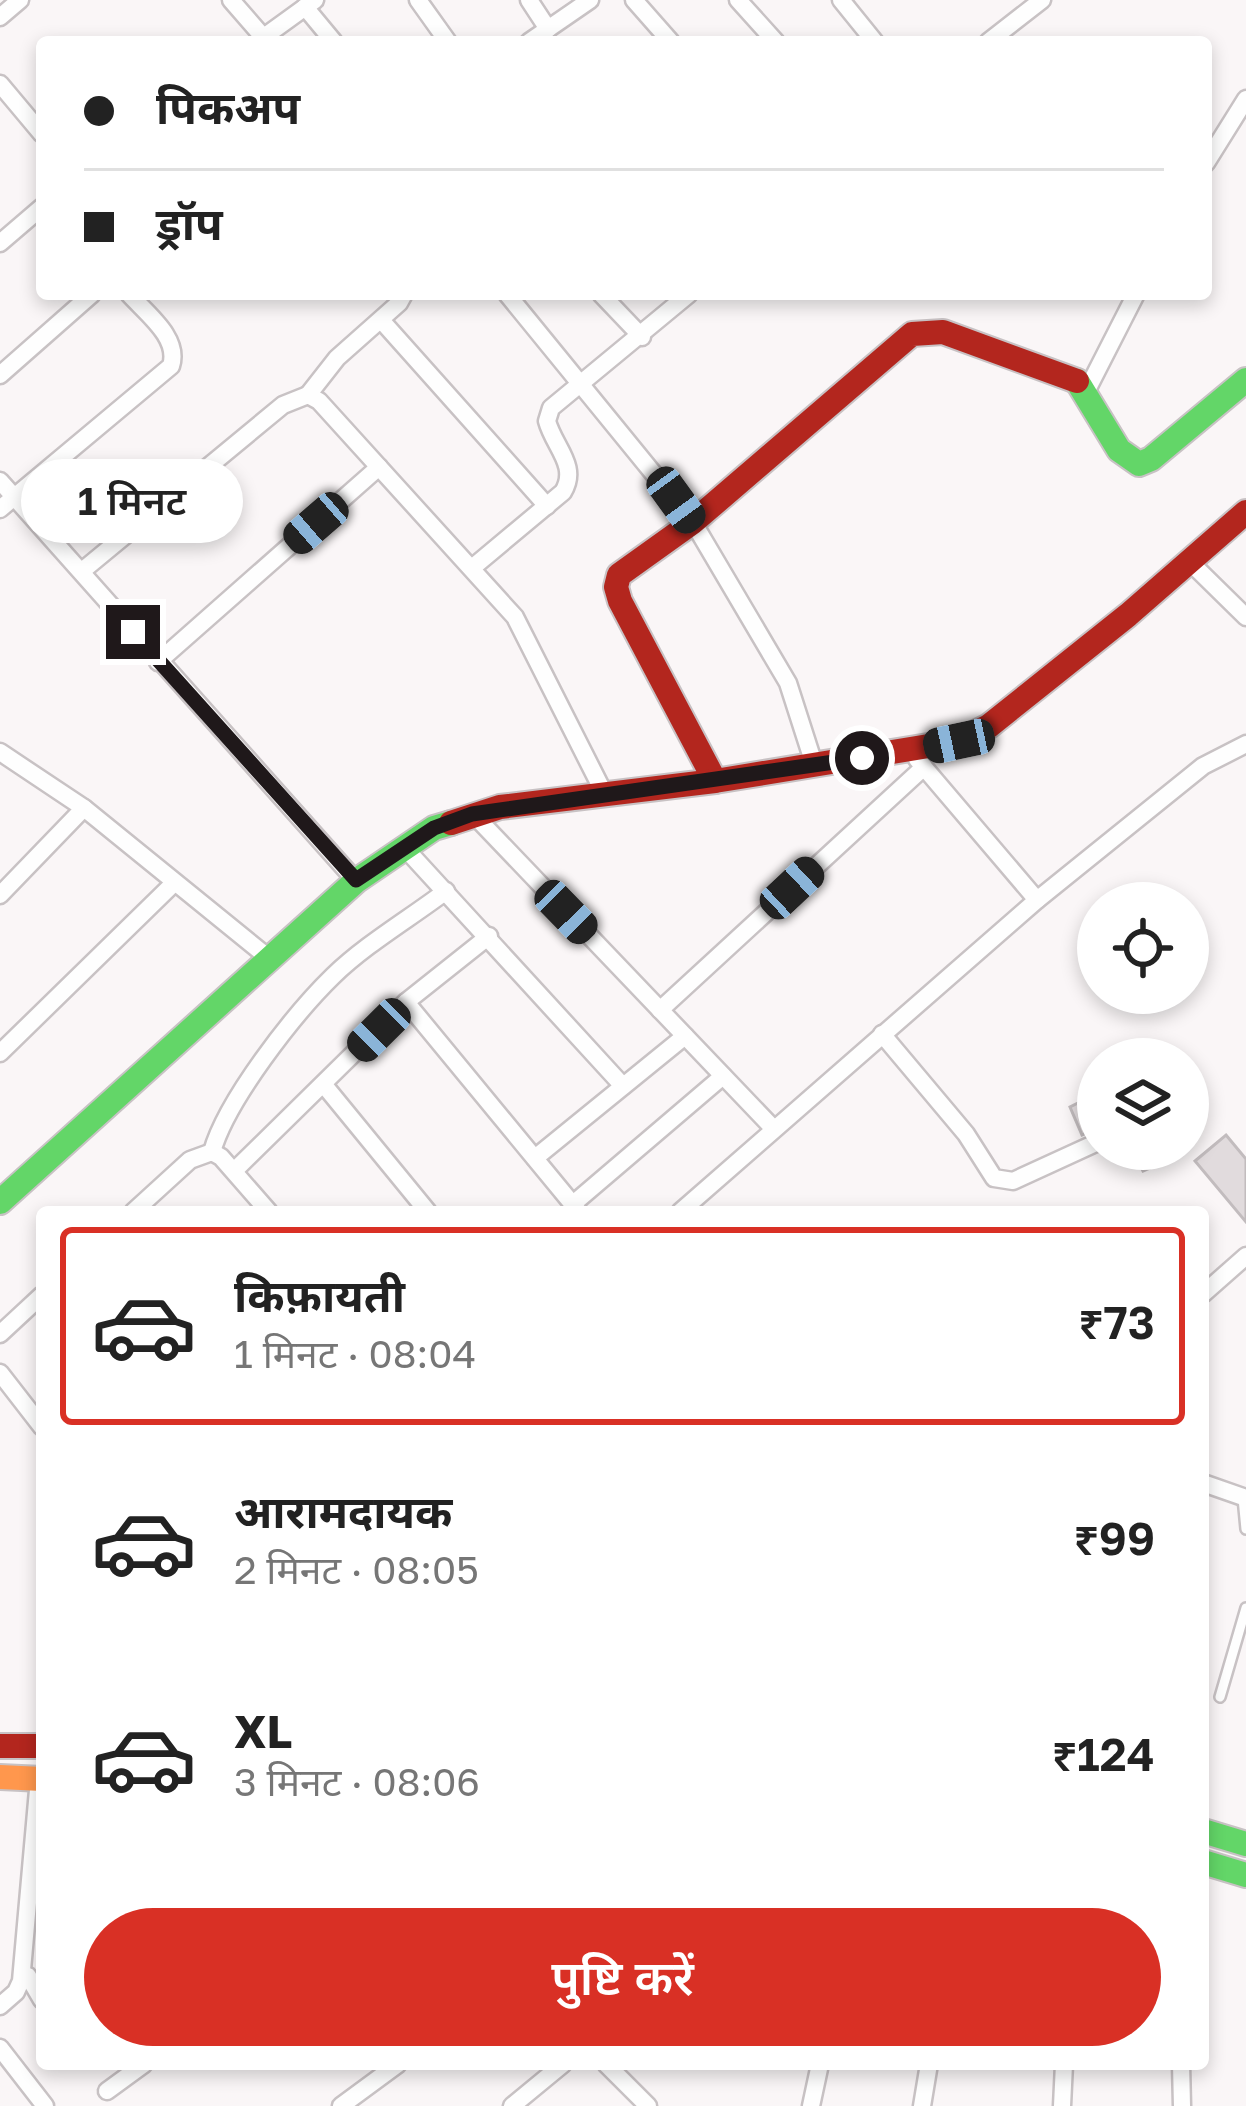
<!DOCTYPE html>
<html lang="hi">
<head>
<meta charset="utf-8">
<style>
  :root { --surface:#fff; --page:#f6f6f6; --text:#222; --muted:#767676; --line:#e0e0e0; --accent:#d93025 }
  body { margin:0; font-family:"Golos Text","Noto Sans Devanagari",sans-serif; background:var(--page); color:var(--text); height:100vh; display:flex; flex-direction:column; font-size:45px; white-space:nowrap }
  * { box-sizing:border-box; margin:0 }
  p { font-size:39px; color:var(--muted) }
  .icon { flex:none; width:66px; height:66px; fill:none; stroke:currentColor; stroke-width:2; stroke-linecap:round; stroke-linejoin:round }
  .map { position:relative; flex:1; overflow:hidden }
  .details { position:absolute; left:36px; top:1206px; width:1173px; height:864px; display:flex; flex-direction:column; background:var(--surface); border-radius:12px; box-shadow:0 6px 18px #0003 }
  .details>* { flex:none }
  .top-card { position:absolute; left:36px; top:36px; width:1176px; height:264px; border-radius:12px; box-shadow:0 6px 18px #0003; display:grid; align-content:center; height:264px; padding:0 48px; background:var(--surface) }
  .tools { position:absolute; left:1077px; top:882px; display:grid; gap:24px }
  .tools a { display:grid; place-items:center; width:132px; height:132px; border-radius:50%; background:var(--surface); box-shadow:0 6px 18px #0003; font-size:60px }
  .end { position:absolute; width:54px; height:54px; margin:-27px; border:15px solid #1f181a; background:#fff; box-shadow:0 0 0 6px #fff }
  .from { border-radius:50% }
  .bubble { position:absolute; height:84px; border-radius:42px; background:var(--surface); box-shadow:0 6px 18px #0003; font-size:39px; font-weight:600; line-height:84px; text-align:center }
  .car { position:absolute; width:36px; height:72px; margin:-36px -18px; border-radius:15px; box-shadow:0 0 9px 3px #0007; background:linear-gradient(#222 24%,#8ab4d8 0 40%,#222 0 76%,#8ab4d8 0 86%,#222 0) }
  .top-card b { display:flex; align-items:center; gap:42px; height:114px; font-size:45px }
  .top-card b+b { border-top:3px solid var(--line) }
  .top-card i { width:30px; height:30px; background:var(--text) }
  ul { padding:21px 0 0; list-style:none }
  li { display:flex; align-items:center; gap:36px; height:198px; margin:0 24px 18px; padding:0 24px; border:6px solid transparent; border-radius:12px }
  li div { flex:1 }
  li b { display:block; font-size:45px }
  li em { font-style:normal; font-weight:600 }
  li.on { border-color:var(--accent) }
  li>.icon { width:108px; height:108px; stroke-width:1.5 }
  .button { display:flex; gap:24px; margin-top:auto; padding:24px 48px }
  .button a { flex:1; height:138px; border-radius:72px; background:var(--accent); color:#fff; font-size:48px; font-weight:600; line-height:138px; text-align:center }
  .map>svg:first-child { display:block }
</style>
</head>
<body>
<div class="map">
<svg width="1246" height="2106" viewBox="0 0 1246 2106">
  <rect width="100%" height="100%" fill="#faf6f7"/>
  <!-- building -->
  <g fill="#e1dbdd" stroke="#c2bcbe" stroke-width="3">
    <path d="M1084 1100 1096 1129 1082 1135 1070 1107Z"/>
    <path d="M1226 1135 1246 1159V1222L1195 1161Z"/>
    <path d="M1132 1149H1150L1157 1165 1143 1171Z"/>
  </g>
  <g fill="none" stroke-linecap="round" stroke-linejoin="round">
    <!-- lane casing -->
    <g stroke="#c8c2c4" stroke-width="14">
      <g id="lane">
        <path d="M1243 1498 1246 1529"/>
        <path d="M1220 1697 1246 1608"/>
      </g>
    </g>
    <!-- street casing -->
    <g stroke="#c8c2c4" stroke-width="21">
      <g id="street">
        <path d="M231 0 264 38"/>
        <path d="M418 0 448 42"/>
        <path d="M529 0 548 29"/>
        <path d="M634 0 671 42"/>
        <path d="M738 0 776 42"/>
        <path d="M841 0 875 42"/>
        <path d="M305 7 334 42"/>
        <path d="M0 17 20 0"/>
        <path d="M257 42 315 0"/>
        <path d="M529 42 590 0"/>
        <path d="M988 42 1042 0"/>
        <path d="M0 84 42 134"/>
        <path d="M1206 163 1246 99"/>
        <path d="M0 243 42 207"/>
        <path d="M507 294 693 522 788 683 814 764"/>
        <path d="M601 294 642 337"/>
        <path d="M381 320 547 506"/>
        <path d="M0 375 92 294"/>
        <path d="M1087 390 1136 294"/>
        <path d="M308 395 337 358 399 303 404 294"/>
        <path d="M0 481 356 881"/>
        <path d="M0 509 171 366C180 338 147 314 129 294"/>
        <path d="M1190 562 1246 617"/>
        <path d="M472 568 563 492C579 466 554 447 547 421L551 408 689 294"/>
        <path d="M82 571 283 405 308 395 319 401 515 617 604 793"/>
        <path d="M158 662 379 467"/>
        <path d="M0 752 84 808 270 959"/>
        <path d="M917 759 1037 900"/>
        <path d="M472 813 773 1128"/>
        <path d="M404 847 623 1086"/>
        <path d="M0 895 84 808"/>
        <path d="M406 1002 579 1212"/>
        <path d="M660 1010 924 767"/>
        <path d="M882 1034 966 1134 994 1178 1013 1181 1098 1142"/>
        <path d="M0 1053 174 883"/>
        <path d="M324 1085 428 1212"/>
        <path d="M212 1152C226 1101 294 1014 333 976 366 944 409 919 446 891"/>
        <path d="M535 1158 685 1036"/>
        <path d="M234 1171 406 1002 489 936"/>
        <path d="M573 1204 723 1076"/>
        <path d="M133 1212 190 1160 212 1152 221 1157 269 1212"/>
        <path d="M680 1212 1037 900 1203 766 1246 744"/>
        <path d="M1203 1294 1246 1256"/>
        <path d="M0 1334 42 1295"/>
        <path d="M0 1373 42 1427"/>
        <path d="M1203 1483 1246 1498"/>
        <path d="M28 1976 42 2000"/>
        <path d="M0 2006 16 1992 21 1981 39 1779"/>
        <path d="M0 2048 45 2106"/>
        <path d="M606 2064 648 2106"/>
        <path d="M1181 2064 1182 2106"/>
        <path d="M107 2091 144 2064"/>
        <path d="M341 2106 398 2064"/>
        <path d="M512 2106 563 2064"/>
        <path d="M811 2106 820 2064"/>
        <path d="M922 2106 929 2064"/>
        <path d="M1062 2106 1064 2064"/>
      </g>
    </g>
    <!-- fast casing -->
    <g stroke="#c8c2c4" stroke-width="28">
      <g id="fast">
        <path d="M1077 381 1119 450 1139 464 1151 459 1246 380"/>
        <path d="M0 1202 356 881 434 828 451 823"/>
        <path d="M1203 1831 1246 1844"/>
        <path d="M1203 1862 1246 1875"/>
      </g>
    </g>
    <!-- slow casing -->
    <g stroke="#c8c2c4" stroke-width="28">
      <path id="slow" d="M0 1777 42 1779"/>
    </g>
    <!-- jam casing -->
    <g stroke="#c8c2c4" stroke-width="28">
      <g id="jam">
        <path d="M715 781 620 601 616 587 619 575 693 522 912 334 943 332 1077 381"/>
        <path d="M451 823 500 807 715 781 959 741 989 726 1128 615 1246 512"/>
        <path d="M0 1746H42"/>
      </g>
    </g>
    <!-- lane -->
    <use href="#lane" stroke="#fefefe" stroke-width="9"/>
    <!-- street -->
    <use href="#street" stroke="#fefefe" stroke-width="16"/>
    <!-- fast -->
    <use href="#fast" stroke="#63d668" stroke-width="24"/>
    <!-- slow -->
    <use href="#slow" stroke="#ff974d" stroke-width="24"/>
    <!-- jam -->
    <use href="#jam" stroke="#b3261e" stroke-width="24"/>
  </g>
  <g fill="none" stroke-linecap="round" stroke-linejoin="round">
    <!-- route -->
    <path stroke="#1f181a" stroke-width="15" d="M133 632 356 880 434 828 472 814 862 758"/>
  </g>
</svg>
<div class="tools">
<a><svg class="icon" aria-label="locate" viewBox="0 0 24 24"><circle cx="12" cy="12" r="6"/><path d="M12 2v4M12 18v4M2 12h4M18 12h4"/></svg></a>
<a><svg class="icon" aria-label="layers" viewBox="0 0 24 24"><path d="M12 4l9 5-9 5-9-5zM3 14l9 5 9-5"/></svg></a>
</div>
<i class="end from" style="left:862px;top:758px"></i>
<i class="end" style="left:133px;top:632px"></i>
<div class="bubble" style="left:21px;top:459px;width:222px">1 मिनट</div>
<i class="car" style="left:676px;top:500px;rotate:144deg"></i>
<i class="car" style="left:316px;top:523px;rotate:229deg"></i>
<i class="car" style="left:959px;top:741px;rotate:258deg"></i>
<i class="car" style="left:792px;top:888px;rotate:47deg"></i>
<i class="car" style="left:566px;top:912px;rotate:136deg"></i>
<i class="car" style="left:379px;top:1030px;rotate:225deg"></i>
<div class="top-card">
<b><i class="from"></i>पिकअप</b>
<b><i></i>ड्रॉप</b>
</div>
<section class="details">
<ul>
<li class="on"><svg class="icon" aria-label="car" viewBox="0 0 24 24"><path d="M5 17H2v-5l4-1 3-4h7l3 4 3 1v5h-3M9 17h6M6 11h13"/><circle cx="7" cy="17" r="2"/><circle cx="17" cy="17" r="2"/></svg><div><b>किफ़ायती</b><p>1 मिनट · 08:04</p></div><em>₹73</em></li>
<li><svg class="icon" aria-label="car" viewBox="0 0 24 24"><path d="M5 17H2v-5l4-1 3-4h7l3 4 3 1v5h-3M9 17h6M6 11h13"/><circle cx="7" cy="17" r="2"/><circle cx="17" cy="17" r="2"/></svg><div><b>आरामदायक</b><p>2 मिनट · 08:05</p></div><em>₹99</em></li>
<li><svg class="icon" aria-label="car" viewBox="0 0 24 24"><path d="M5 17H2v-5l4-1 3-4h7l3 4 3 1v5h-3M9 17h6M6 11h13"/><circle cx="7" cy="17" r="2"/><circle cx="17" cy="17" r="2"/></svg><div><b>XL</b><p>3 मिनट · 08:06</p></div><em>₹124</em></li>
</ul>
<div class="button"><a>पुष्टि करें</a></div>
</section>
</div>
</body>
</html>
